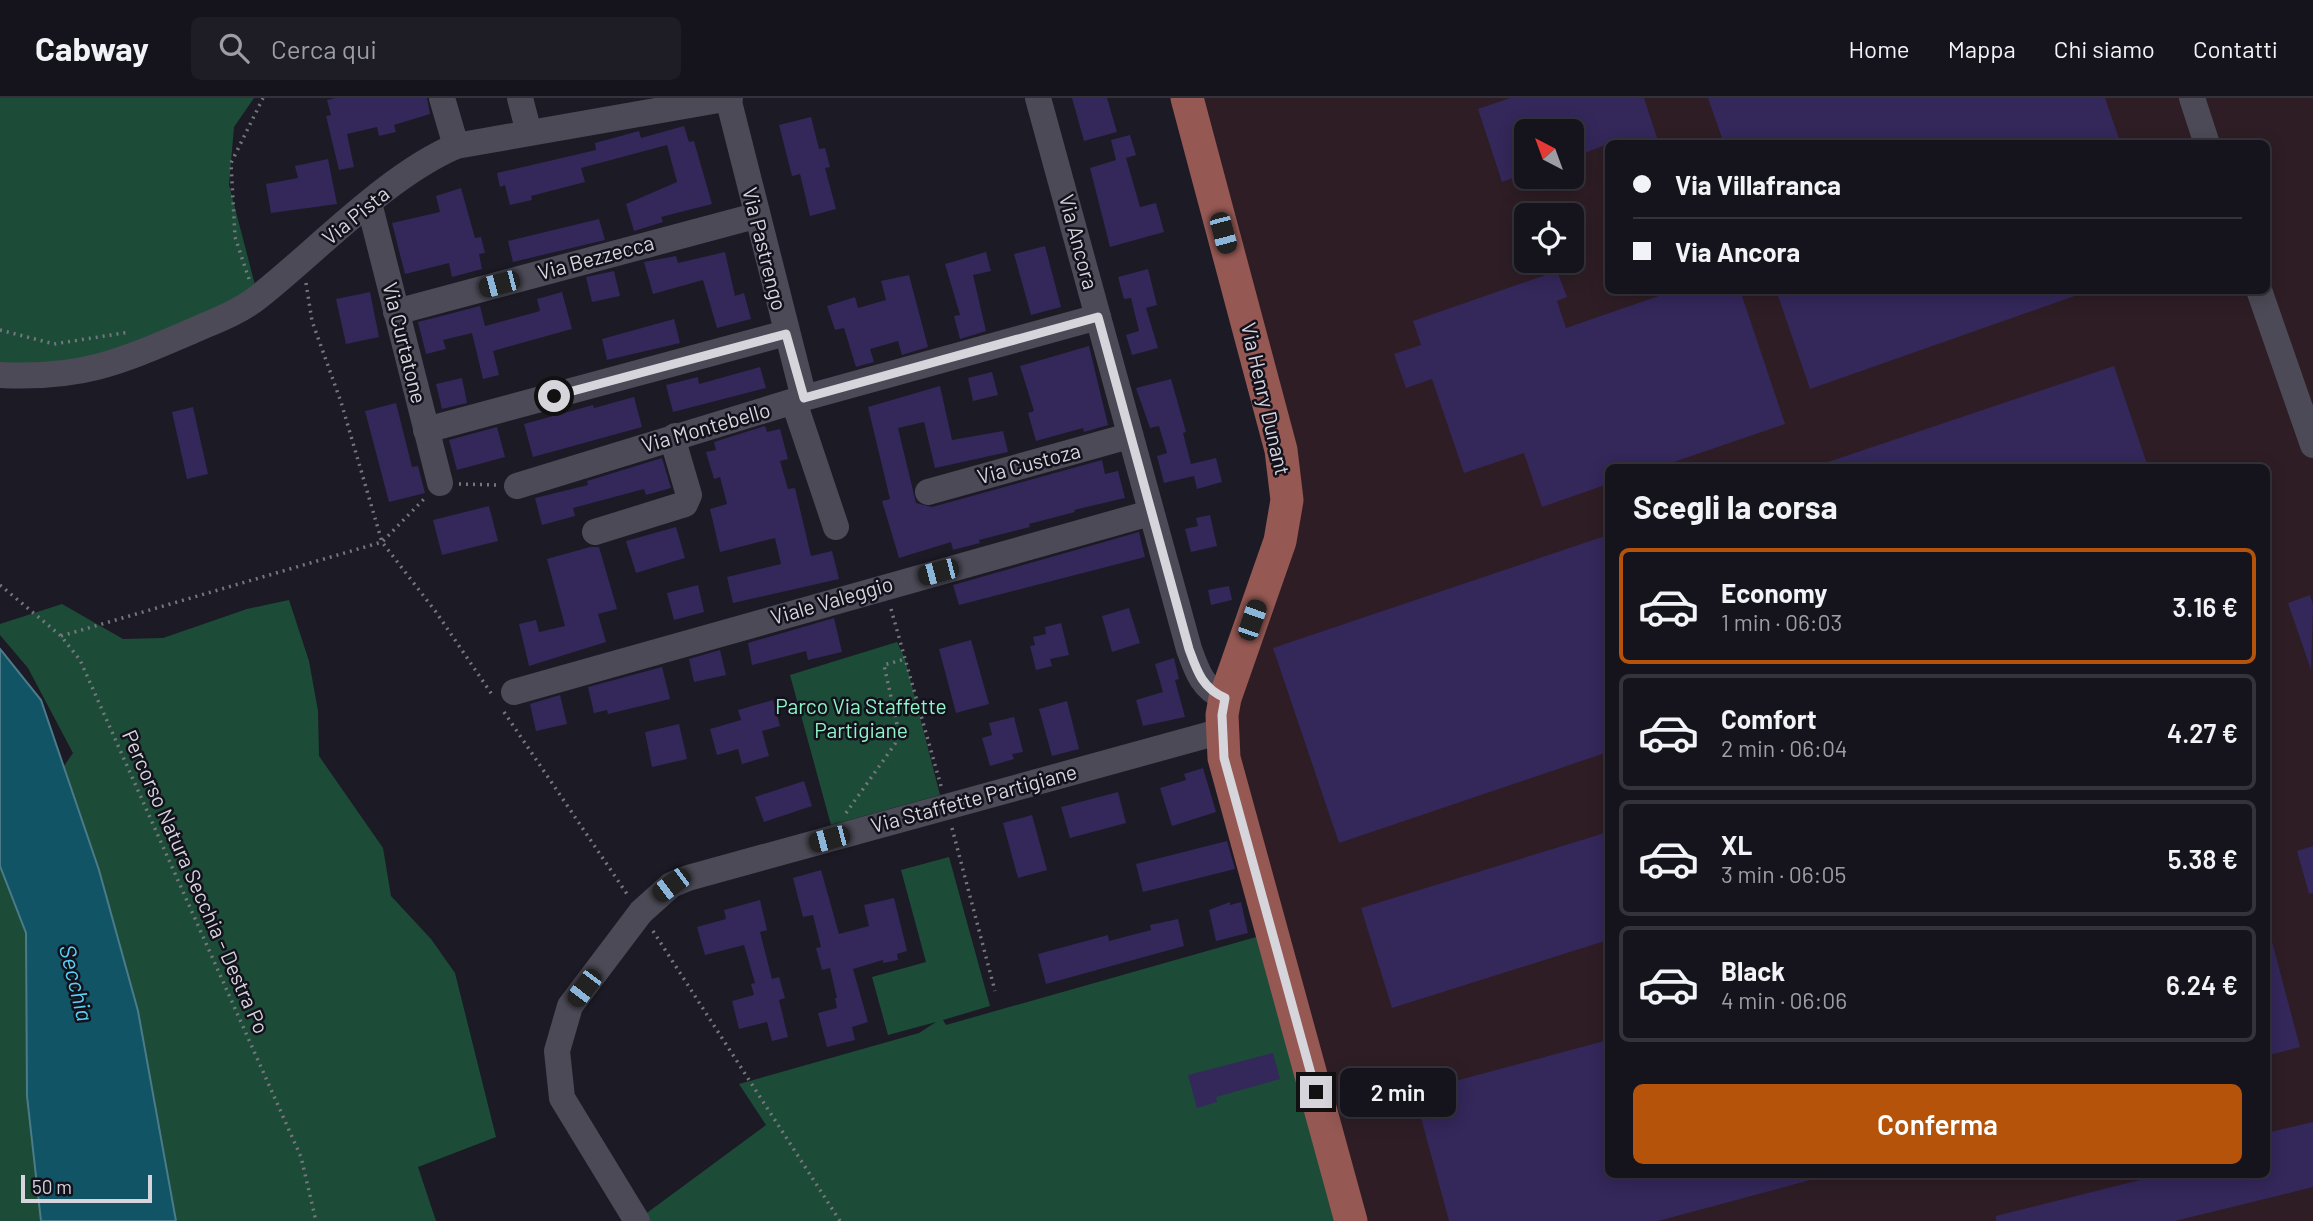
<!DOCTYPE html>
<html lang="it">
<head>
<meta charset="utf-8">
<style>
  :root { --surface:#15141c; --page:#1e1d25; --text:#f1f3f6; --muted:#9d9ea3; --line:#34333b; --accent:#b45309 }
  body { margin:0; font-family:Barlow,sans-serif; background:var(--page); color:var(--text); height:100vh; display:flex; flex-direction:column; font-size:26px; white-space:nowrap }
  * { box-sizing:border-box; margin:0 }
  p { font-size:23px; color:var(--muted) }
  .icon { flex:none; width:38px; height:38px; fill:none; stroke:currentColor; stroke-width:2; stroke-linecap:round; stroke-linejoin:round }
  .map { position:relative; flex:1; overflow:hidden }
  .details { position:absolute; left:1605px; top:366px; width:665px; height:714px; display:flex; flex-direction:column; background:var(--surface); border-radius:10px; box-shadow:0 4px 18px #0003,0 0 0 2px var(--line) }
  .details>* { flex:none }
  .banner { position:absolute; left:1605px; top:42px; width:665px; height:154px; border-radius:10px; box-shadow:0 4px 18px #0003,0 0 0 2px var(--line); display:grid; align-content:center; height:154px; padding:0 28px; background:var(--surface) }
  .needle { width:46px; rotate:319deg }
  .controls { position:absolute; left:1514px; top:21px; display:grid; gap:14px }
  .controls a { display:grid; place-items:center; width:70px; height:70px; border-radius:10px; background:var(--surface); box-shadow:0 4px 18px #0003,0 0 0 2px var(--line); font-size:35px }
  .scale { position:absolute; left:21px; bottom:18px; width:131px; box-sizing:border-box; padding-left:7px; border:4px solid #d6d5dc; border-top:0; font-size:19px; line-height:24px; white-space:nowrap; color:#d6d5dc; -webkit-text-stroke:5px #13111c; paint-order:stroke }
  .end { position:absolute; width:32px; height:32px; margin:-16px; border:9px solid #d6d5dc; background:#111; box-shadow:0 0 0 4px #111 }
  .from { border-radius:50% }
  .bubble { position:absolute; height:49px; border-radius:10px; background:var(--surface); box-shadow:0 4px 18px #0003,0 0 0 2px var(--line); font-size:23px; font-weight:600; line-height:49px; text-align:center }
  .car { position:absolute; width:21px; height:42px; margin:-21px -10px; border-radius:9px; box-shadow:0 0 5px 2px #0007; background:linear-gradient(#222 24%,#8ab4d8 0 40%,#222 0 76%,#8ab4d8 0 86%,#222 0) }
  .banner b { display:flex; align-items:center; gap:24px; height:66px; font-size:26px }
  .banner b+b { border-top:2px solid var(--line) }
  .banner i { width:18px; height:18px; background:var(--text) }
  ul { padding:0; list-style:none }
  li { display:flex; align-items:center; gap:21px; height:116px; margin:0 14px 10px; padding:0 14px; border:4px solid var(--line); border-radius:10px }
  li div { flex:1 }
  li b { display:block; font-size:26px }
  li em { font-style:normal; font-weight:600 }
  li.active { border-color:var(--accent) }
  li>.icon { width:63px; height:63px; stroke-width:1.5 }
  h2 { padding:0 28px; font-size:32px; line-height:84px }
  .button { display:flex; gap:14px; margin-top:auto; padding:14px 28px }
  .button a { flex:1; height:80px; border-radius:10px; background:var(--accent); color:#fff; font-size:28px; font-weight:600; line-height:80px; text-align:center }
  header { display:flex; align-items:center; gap:42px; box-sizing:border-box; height:98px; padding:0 35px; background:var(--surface); border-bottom:2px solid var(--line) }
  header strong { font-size:33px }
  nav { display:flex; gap:38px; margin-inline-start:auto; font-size:24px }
  .search { width:490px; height:63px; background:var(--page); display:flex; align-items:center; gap:18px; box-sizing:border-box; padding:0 24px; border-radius:10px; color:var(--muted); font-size:26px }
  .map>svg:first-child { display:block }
</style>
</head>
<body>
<header>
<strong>Cabway</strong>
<div class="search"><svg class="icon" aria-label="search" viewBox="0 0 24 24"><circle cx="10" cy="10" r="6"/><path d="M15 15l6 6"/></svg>Cerca qui</div>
<nav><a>Home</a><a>Mappa</a><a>Chi siamo</a><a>Contatti</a></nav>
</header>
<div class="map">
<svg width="2313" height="1123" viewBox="0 0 2313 1123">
  <rect width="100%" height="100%" fill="#1c1a25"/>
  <!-- industrial -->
  <path fill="#2e1d25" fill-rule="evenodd" d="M1195 0H2313V1123H1354L1230 623 1289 429ZM1526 33H1572V79H1526ZM1608 46H2266V192H1608ZM1526 117H1572V163H1526ZM1608 369H2266V1076H1608Z"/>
  <!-- green -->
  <g fill="#1c4c38">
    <path d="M0 0H254L234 29 229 87 260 206 129 266 0 281Z"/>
    <path d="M289 502 309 563 318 613 319 658 383 750 391 798 431 841 455 875 496 1039 418 1069 436 1123H176L138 913 99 772 64 668 73 655 28 570 0 537V526L62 506 123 541 163 540 247 511Z"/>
    <path d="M897 544 905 561 940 697 831 727 790 577Z"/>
    <path d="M949 759 990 908 943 922 946 927 1274 834 1354 1123H636L766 1027 739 986 919 935 936 924 888 937 872 879 926 864 901 772Z"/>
    <path d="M0 768 26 835 27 998 41 1123H0Z"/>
  </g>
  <!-- water -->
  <path fill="#105466" stroke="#4b7b89" stroke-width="2" d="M0 551 41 602 99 772 138 913 176 1123H41L27 998 26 835 0 768Z"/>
  <!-- building -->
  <g fill="#34275a">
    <path d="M335 0H427L430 16 394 27 396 34 379 38 377 29 347 36 354 69 339 72 326 18 331 17 327 2Z"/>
    <path d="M1072 0H1107L1117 34 1084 43Z"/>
    <path d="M1510 0H1644L1659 46H1608L1572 60V33H1526V75L1502 84 1478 11Z"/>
    <path d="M1708 0H2105L2121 46H1724Z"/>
    <path d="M811 19 819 51 825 50 830 69 825 70 836 111 810 118 800 76 792 78 779 27Z"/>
    <path d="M684 28 689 44 694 43 712 106 661 119 663 124 634 133 626 106 677 84 667 47 581 70 585 84 531 98 532 102 510 107 505 87 500 89 497 75 596 52 595 45 639 33 641 40Z"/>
    <path d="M1130 37 1136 57 1126 60 1140 109 1156 105 1164 134 1110 149 1090 70 1116 62 1111 42Z"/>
    <path d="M328 61 337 106 271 115 266 86 298 80 295 68Z"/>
    <path d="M461 90 475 140 481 139 485 155 479 156 482 171 452 179 449 165 405 176 392 125 440 114 436 98Z"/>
    <path d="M599 121 605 142 513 164 508 143Z"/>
    <path d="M1045 148 1061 209 1031 217 1014 156Z"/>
    <path d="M725 154 735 198 744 195 751 221 717 230 703 182 653 196 644 164 676 158 678 165Z"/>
    <path d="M986 154 991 173 973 177 986 233 960 241 954 218 960 217 945 166Z"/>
    <path d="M1148 171 1157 207 1146 210 1158 250 1132 257 1126 237 1139 233 1131 200 1124 201 1118 179Z"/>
    <path d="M614 173 620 198 592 204 586 179Z"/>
    <path d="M1557 173 1567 199 1557 203 1566 230 1676 192H1740L1785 326 1659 369H1608V386L1542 409 1524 355 1464 375 1432 281 1406 290 1394 256 1421 247 1413 223Z"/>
    <path d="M909 177 928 249 902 257 898 243 870 251 874 264 856 269 844 230 835 232 827 208 855 199 858 210 886 202 881 183Z"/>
    <path d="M1776 192H2083V195L1810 291Z"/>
    <path d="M370 194 379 239 346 246 336 201Z"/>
    <path d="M562 194 572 231 493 253 499 277 483 281 472 235 443 242 446 251 426 256 418 224 480 208 485 228 540 213 537 201Z"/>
    <path d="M674 221 680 245 607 262 602 241Z"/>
    <path d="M1089 248 1108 327 1084 334 1083 330 1036 343 1028 315 1034 313 1020 268Z"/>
    <path d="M2114 268 2148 369H1819V367Z"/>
    <path d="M760 269 766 290 673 314 666 287 698 279 699 286Z"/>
    <path d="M992 274 998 297 973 303 968 280Z"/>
    <path d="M462 280 467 305 442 311 436 286Z"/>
    <path d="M1171 281 1186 334 1183 335 1191 366 1216 360 1222 384 1197 391 1194 378 1164 385 1157 358 1167 355 1159 328 1150 330 1136 290Z"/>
    <path d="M940 288 952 342 1003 333 1008 354 935 370 924 324 898 330 916 405 932 409 1102 362 1105 376 1118 373 1125 400 1074 412 1075 414 1029 426 1030 429 979 442 980 445 953 452 951 444 899 460 882 403 890 401 868 309Z"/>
    <path d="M634 299 642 329 533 359 524 326 593 307 594 310Z"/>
    <path d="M396 305 412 369 418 368 425 395 389 404 365 313Z"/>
    <path d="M193 309 208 376 187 381 172 314Z"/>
    <path d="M765 328 767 334 780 331 788 361 780 363 788 391 795 390 811 458 832 453 839 481 733 505 727 479 781 466 775 440 720 454 710 411 727 406 720 379 714 381 706 354 716 352 714 344Z"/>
    <path d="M497 329 505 359 457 372 449 342Z"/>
    <path d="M662 360 671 390 646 397 644 391 573 410 575 418 542 427 535 400 588 387 587 383Z"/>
    <path d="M489 408 498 443 442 457 433 422Z"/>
    <path d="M1210 417 1217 448 1191 454 1185 431 1198 428 1196 420Z"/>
    <path d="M676 429 685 460 636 475 626 443Z"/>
    <path d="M1139 434 1145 459 959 507 953 487Z"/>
    <path d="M1608 437V654L1339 745 1273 550Z"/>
    <path d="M590 449H599L617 511 598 516 606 544 529 568 519 526 536 522 539 534 565 528 547 461Z"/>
    <path d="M698 487 704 514 674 522 667 495Z"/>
    <path d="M1229 488 1232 502 1211 507 1208 492Z"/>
    <path d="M2310 497 2313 507 2311 572 2288 505Z"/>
    <path d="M1129 510 1140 545 1112 554 1102 518Z"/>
    <path d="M834 520 842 554 808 562 806 553 752 567 748 545Z"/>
    <path d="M1061 525 1069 557 1050 561 1052 568 1036 572 1030 548 1035 547 1033 539 1046 536 1045 529Z"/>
    <path d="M971 542 989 606 956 615 939 551Z"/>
    <path d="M720 552 726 577 694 584 689 561Z"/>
    <path d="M1174 560 1179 581 1175 582 1185 619 1143 628 1136 602 1163 594 1155 566Z"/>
    <path d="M662 569 670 601 608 616 607 612 594 615 588 589Z"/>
    <path d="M560 597 567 626 536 633 530 606Z"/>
    <path d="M773 602 780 628 762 633 769 658 742 666 738 651 717 657 710 631 741 622 738 612Z"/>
    <path d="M1067 603 1079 651 1052 658 1039 611Z"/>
    <path d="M1014 619 1023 654 1012 656 1014 661 990 668 982 640 992 637 989 625Z"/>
    <path d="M679 626 687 661 652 669 645 634Z"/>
    <path d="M1203 670 1216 714 1172 728 1160 690 1186 682 1184 676Z"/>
    <path d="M804 683 812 708 764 724 755 699Z"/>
    <path d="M1118 694 1126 725 1070 740 1061 709Z"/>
    <path d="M1032 717 1047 772 1018 780 1003 725Z"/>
    <path d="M1608 734V842L1392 910 1361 810Z"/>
    <path d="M1227 743 1235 771 1143 794 1136 766Z"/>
    <path d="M2313 748V795L2309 796 2297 753Z"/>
    <path d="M821 772 839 836 869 828 864 807 894 800 907 853 897 856 898 862 883 865V862L853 871 868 924 852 929 855 942 827 949 818 915 837 910 835 900H837L830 870 822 872 816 850 821 849 813 817 803 819 793 780Z"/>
    <path d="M760 802 767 832 760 834 772 881 779 879 785 900 779 902 788 939 772 943 767 924 739 931 732 903 754 897 751 886 755 885 744 847 705 857 697 829 726 821 724 812Z"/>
    <path d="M1230 804V807L1241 804 1248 835 1216 843 1209 812Z"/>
    <path d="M1178 821 1184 848 1046 886 1038 856 1108 837 1109 843 1151 832 1150 827Z"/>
    <path d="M2266 840H2271L2300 949 2266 958Z"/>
    <path d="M1608 942V1076H1814V1081L1658 1123H1449L1414 994Z"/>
    <path d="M1273 955 1280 981 1216 999 1217 1004 1197 1010 1188 977Z"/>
    <path d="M2313 1024V1089L2175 1123H1996V1118L2164 1076H2266V1035Z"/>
  </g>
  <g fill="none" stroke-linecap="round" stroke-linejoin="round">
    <!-- path -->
    <g stroke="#77767f" stroke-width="3.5" stroke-dasharray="2 5" stroke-linecap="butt">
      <path d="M249 181 235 139 231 65 263 0"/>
      <path d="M306 185 312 223 341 304 382 444 436 514 493 598"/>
      <path d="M0 232 54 246 130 234"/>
      <path d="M459 386 497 387"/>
      <path d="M0 487 61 538 80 562 301 1059 316 1123"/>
      <path d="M891 511 941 688"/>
      <path d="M61 538 382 444 426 399"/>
      <path d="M504 614 629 799"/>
      <path d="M846 715 895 646 898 631 884 567 905 561"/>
      <path d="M952 730 995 893"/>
      <path d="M653 833 840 1123"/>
    </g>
    <!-- minor -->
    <g stroke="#4b4a56" stroke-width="26">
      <path d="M442 0 456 48"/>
      <path d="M520 0 529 35"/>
      <path d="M728 0 804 300"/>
      <path d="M1038 0 1189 551C1197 573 1202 590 1225 600"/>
      <path d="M2192 0 2207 46"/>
      <path d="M369 105 440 385"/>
      <path d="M2259 192 2313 347"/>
      <path d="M396 214 755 118"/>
      <path d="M0 277C81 281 118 265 190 234 212 224 238 215 257 200 317 153 386 78 456 48L730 0"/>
      <path d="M794 304 836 429"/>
      <path d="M426 332 786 235"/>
      <path d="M517 388 804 300 1098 219"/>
      <path d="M928 394 1129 338"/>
      <path d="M595 434 685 406 689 397 674 346 675 338"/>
      <path d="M514 594 1150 415"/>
      <path d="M637 1123 562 1000 557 953 570 908 641 814 671 787 688 780 1222 633"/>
    </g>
    <!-- major -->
    <path stroke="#955853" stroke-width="33" d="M1187 0 1281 352 1287 402 1280 443 1225 600 1222 617 1224 660 1351 1123"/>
  </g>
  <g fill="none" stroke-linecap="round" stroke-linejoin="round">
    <!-- route -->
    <path stroke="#d6d5dc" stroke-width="9" d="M554 298 786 236 804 300 1098 219 1189 551C1197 573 1202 590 1225 600L1222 617 1224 660 1316 994"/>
  </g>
  <g text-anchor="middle" stroke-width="5" stroke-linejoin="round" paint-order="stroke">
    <!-- street labels -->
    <g font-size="21" fill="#d6d5dc" stroke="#13111c">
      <text transform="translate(356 118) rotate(-39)" y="7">Via Pista</text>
      <text transform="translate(1078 144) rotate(75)" y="7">Via Ancora</text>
      <text transform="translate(764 151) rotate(76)" y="7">Via Pastrengo</text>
      <text transform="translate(596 160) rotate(-15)" y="7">Via Bezzecca</text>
      <text transform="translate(404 245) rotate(76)" y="7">Via Curtatone</text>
      <text transform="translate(1265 301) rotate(77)" y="7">Via Henry Dunant</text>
      <text transform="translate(706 330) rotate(-16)" y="7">Via Montebello</text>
      <text transform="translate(1029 366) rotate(-15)" y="7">Via Custoza</text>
      <text transform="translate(832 503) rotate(-16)" y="7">Viale Valeggio</text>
      <text transform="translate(974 701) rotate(-15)" y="7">Via Staffette Partigiane</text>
      <text transform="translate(195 784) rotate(66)" y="7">Percorso Natura Secchia - Destra Po</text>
    </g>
    <!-- park labels -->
    <g font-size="21" fill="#8ff5c6" stroke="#13111c">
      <text x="861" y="616">Parco Via Staffette<tspan x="861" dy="24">Partigiane</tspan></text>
    </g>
    <!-- water labels -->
    <g font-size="23" font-style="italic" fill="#58d0f4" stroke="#13111c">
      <text transform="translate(76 885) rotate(76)" y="8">Secchia</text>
    </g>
  </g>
</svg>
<div class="controls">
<a><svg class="needle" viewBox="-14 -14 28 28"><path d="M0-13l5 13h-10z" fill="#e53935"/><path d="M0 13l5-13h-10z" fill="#9d9ea3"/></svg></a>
<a><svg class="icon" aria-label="locate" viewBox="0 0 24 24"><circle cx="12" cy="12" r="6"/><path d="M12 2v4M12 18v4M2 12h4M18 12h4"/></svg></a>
</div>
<div class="scale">50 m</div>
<i class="end from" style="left:554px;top:298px"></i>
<i class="end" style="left:1316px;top:994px"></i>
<div class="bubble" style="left:1340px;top:970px;width:116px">2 min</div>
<i class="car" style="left:1223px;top:135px;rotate:165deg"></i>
<i class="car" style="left:499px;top:186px;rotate:255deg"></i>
<i class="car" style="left:938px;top:474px;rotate:255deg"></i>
<i class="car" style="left:1252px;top:522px;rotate:19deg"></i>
<i class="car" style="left:829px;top:741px;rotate:255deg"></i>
<i class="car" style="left:671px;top:787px;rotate:233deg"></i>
<i class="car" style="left:584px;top:890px;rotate:217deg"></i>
<div class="banner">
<b><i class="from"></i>Via Villafranca</b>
<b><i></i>Via Ancora</b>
</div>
<section class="details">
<h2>Scegli la corsa</h2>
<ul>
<li class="active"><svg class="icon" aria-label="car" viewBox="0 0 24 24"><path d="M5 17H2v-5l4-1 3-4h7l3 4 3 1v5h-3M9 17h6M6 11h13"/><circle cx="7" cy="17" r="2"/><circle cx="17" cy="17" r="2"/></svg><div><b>Economy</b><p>1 min · 06:03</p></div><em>3.16 €</em></li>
<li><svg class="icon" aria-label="car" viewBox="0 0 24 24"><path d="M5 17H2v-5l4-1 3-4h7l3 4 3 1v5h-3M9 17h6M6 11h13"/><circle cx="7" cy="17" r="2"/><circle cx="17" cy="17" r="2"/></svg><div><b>Comfort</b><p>2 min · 06:04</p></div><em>4.27 €</em></li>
<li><svg class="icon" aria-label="car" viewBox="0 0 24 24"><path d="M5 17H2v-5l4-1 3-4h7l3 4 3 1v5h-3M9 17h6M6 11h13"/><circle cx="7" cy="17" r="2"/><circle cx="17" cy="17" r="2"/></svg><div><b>XL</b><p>3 min · 06:05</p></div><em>5.38 €</em></li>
<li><svg class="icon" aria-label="car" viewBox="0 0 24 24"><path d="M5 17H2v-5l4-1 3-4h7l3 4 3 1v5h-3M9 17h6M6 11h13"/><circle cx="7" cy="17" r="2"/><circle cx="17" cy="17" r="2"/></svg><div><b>Black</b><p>4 min · 06:06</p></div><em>6.24 €</em></li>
</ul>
<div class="button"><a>Conferma</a></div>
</section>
</div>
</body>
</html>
